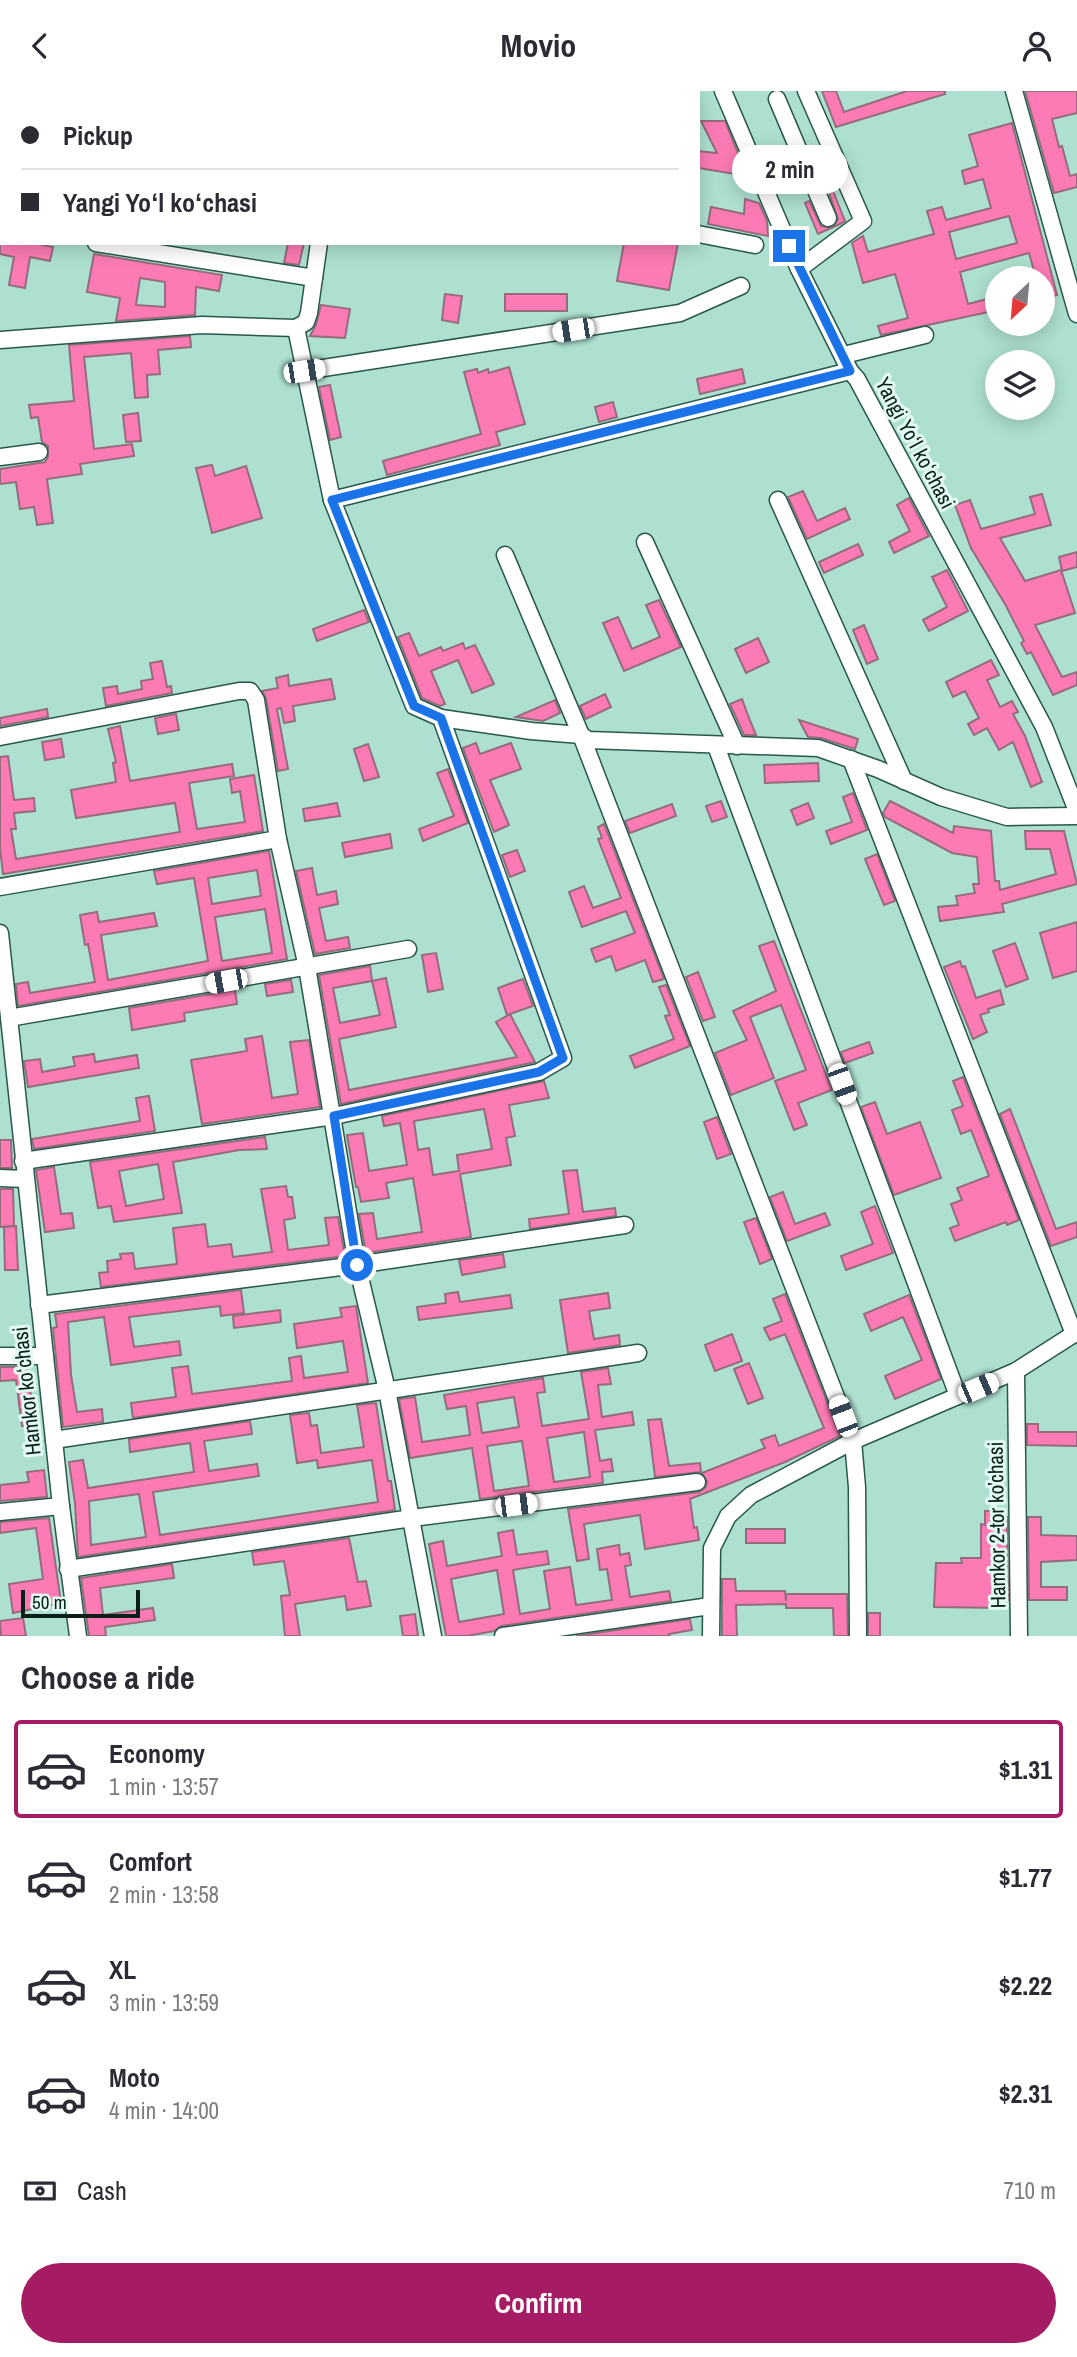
<!DOCTYPE html>
<html lang="en">
<head>
<meta charset="utf-8">
<style>
  :root { --surface:#fff; --page:#f2f2f3; --text:#2b2b33; --muted:#7c7c81; --line:#e1e1e2; --accent:#a51c65 }
  body { margin:0; font-family:"Archivo Narrow",sans-serif; background:var(--page); color:var(--text); height:100vh; display:flex; flex-direction:column; font-size:26px; white-space:nowrap }
  * { box-sizing:border-box; margin:0 }
  p { font-size:23px; color:var(--muted) }
  .icon { flex:none; width:38px; height:38px; fill:none; stroke:currentColor; stroke-width:2; stroke-linecap:round; stroke-linejoin:round }
  .map { position:relative; height:1545px; overflow:hidden }
  .sheet { display:flex; flex-direction:column; background:var(--surface); flex:1 }
  .sheet>* { flex:none }
  .top-card { position:absolute; left:0px; top:0px; width:700px; height:154px; box-shadow:0 4px 18px #0003; display:grid; align-content:center; height:154px; padding:0 21px; background:var(--surface) }
  .needle { width:46px; rotate:206deg }
  .tools { position:absolute; left:985px; top:175px; display:grid; gap:14px }
  .tools a { display:grid; place-items:center; width:70px; height:70px; border-radius:50%; background:var(--surface); box-shadow:0 4px 18px #0003; font-size:35px }
  .scale { position:absolute; left:21px; bottom:18px; width:119px; box-sizing:border-box; padding-left:7px; border:4px solid #0b1f1a; border-top:0; font-size:19px; line-height:24px; white-space:nowrap; color:#0b1f1a; -webkit-text-stroke:5px #e2faf2; paint-order:stroke }
  .end { position:absolute; width:32px; height:32px; margin:-16px; border:9px solid #1a73e8; background:#fff; box-shadow:0 0 0 4px #fff }
  .from { border-radius:50% }
  .bubble { position:absolute; height:49px; border-radius:24px; background:var(--surface); box-shadow:0 4px 18px #0003; font-size:23px; font-weight:700; line-height:49px; text-align:center }
  .car { position:absolute; width:21px; height:42px; margin:-21px -10px; border-radius:9px; box-shadow:0 0 5px 2px #0007; background:linear-gradient(#fff 24%,#345 0 40%,#fff 0 76%,#345 0 86%,#fff 0) }
  .top-card b { display:flex; align-items:center; gap:24px; height:66px; font-size:26px }
  .top-card b+b { border-top:2px solid var(--line) }
  .top-card i { width:18px; height:18px; background:var(--text) }
  ul { padding:0; list-style:none }
  li { display:flex; align-items:center; gap:21px; height:98px; margin:0 14px 10px; padding:0 7px; border:4px solid transparent; border-radius:7px }
  li div { flex:1 }
  li b { display:block; font-size:26px }
  li em { font-style:normal; font-weight:700 }
  li.current { border-color:var(--accent) }
  li>.icon { width:63px; height:63px; stroke-width:1.5 }
  h2 { padding:0 21px; font-size:32px; line-height:84px }
  .pay { display:flex; align-items:center; gap:18px; height:77px; padding:0 21px; font-size:26px }
  .pay p { margin-inline-start:auto }
  .action { display:flex; gap:14px; margin-top:auto; padding:14px 21px }
  .action a { flex:1; height:80px; border-radius:42px; background:var(--accent); color:#fff; font-size:28px; font-weight:700; line-height:80px; text-align:center }
  header { display:flex; justify-content:space-between; align-items:center; height:91px; padding:0 21px; background:var(--surface); font-size:32px; font-weight:700 }
  .map>svg:first-child { display:block }
</style>
</head>
<body>
<header><svg class="icon" aria-label="back" viewBox="0 0 24 24"><path d="M15 5l-7 7 7 7"/></svg>Movio<svg class="icon" aria-label="person" viewBox="0 0 24 24"><circle cx="12" cy="8" r="4"/><path d="M4 21q1-7 8-7t8 7"/></svg></header>
<div class="map">
<svg width="1077" height="1545" viewBox="0 0 1077 1545">
  <rect width="100%" height="100%" fill="#ade0d0"/>
  <!-- building -->
  <g fill="#fc7bb4" stroke="#956c7b" stroke-width="2" fill-rule="evenodd">
    <path d="M822 0H836L844 21 907 0H945V3L836 36Z"/>
    <path d="M1025 0H1077V22L1052 28 1059 56 1062 55 1070 85 1077 83V96L1054 102Z"/>
    <path d="M701 30H725L747 85 698 77V60L717 62Z"/>
    <path d="M1012 32 1057 204 1043 208V187H1036L1029 162 960 181 968 213 998 205V219L881 244 878 235 908 227 895 183 863 192 852 152 863 145 868 161 934 143 927 120 942 116 946 129 991 117 983 88 965 93 962 80 978 75 969 44ZM1009 125 1017 152 956 168 949 141Z"/>
    <path d="M833 100 845 130 842 132 818 143 805 112 809 110 821 135 832 137 838 128 829 102Z"/>
    <path d="M745 108 759 112 767 130 768 145 708 133 711 116 744 123Z"/>
    <path d="M0 152H34L53 156 50 170 30 166 25 197 9 194 14 166 0 163Z"/>
    <path d="M288 152H304L299 174 284 172Z"/>
    <path d="M624 152H678L669 199 617 190Z"/>
    <path d="M94 163 222 184 219 200 196 196 195 224 116 230 120 207 87 201ZM140 187 165 191V216L136 214Z"/>
    <path d="M445 203 462 205 458 232 442 229Z"/>
    <rect x="505" y="203" width="62" height="17"/>
    <path d="M321 214 350 218 345 247 310 245 316 234Z"/>
    <path d="M190 245 191 256 158 259 160 283 147 284 148 306 135 307 131 262 84 266 94 358 132 353 134 365 80 373 82 383 47 388 53 432 37 434 34 416 20 418 16 391 0 393V378L45 371 48 366V355L42 351 38 326 31 327 29 314 74 310 69 254Z"/>
    <path d="M509 276 525 333 496 341 500 354 387 384 383 370 481 343 464 281 477 278 478 282 488 278 489 282Z"/>
    <path d="M742 278 745 292 700 303 697 288Z"/>
    <path d="M330 294 341 346 330 349 319 296Z"/>
    <path d="M613 311 617 326 599 331 595 316Z"/>
    <path d="M138 322 141 350 126 351 123 324Z"/>
    <path d="M212 374 215 385 246 375 262 427 212 442 196 377Z"/>
    <path d="M803 400 817 430 845 417 850 428 807 448 788 406Z"/>
    <path d="M1042 403 1051 434 1000 447 1025 490 1061 479 1075 522 1035 534 1062 586 1077 581V594L1053 604 1031 561 1027 563 1021 552 1024 550 1005 513 971 457 955 414 970 409 981 438 1035 423 1030 406Z"/>
    <path d="M909 407 929 445 894 462 889 451 910 440 897 414Z"/>
    <path d="M858 453 863 464 824 482 819 471Z"/>
    <path d="M1077 461V476L1062 480 1059 466Z"/>
    <path d="M947 479 968 520 929 540 923 529 947 516 932 486Z"/>
    <path d="M659 509 681 556 624 580 603 532 618 526 632 558 660 546 646 514Z"/>
    <path d="M364 519 369 531 317 550 313 538Z"/>
    <path d="M864 534 878 568 867 573 853 539Z"/>
    <path d="M409 542 419 565 441 556 443 560 463 552 465 558 475 554 494 593 472 602 458 569 431 580 445 613 440 615 422 607 398 546Z"/>
    <path d="M758 547 769 571 746 582 735 558Z"/>
    <path d="M991 569 999 584 987 589 1000 616 1012 610 1018 621 1013 623 1025 645 1042 691 1031 696 1013 651 999 659 987 637 974 644 968 633 979 627 965 600 953 606 946 591Z"/>
    <path d="M162 570 167 596 171 595 172 602 106 615 103 597 117 595 118 603 142 598 141 590 153 588 150 572Z"/>
    <path d="M288 584 289 595 331 588 335 608 293 615 295 630 284 632 281 617 277 618 288 678 278 680 266 607 262 600 278 597 276 587Z"/>
    <path d="M605 603 611 616 586 628 580 615Z"/>
    <path d="M742 608 749 627 756 644H744L730 613Z"/>
    <path d="M555 609 560 622 543 630 516 626Z"/>
    <path d="M47 618 48 626 0 635V627Z"/>
    <path d="M176 623 179 639 158 643 155 627Z"/>
    <path d="M799 629 858 648 855 658 821 647 808 646Z"/>
    <path d="M120 635 130 690 232 673 234 685 189 692 197 738 245 731 240 700 232 702 230 688 254 684 263 740 3 783 0 757V666L8 665 14 709 34 707 35 720 14 722 16 738H11L16 768 180 741 175 712 76 727 71 699 116 691 113 672 116 671 108 638Z"/>
    <path d="M61 648 64 666 45 669 42 651Z"/>
    <path d="M476 652 480 663 511 652 521 678 490 689 509 734 494 741 463 657Z"/>
    <path d="M368 653 379 686 364 690 354 658Z"/>
    <path d="M818 672 819 690 765 692 764 674Z"/>
    <path d="M448 678 468 732 423 750 419 738 454 725 437 682Z"/>
    <path d="M853 702 867 739 831 753 826 740 852 731 843 706Z"/>
    <path d="M721 710 727 726 712 731 706 715Z"/>
    <path d="M890 710 953 742 954 735 991 740 995 790H999L1000 799 1056 783 1050 758H1026L1025 740H1064L1077 793 1002 813 1004 821 940 830 938 816 958 814 956 805 975 802 973 793H979L977 766 952 762 885 726 883 722Z"/>
    <path d="M337 712 340 725 305 730 303 718Z"/>
    <path d="M808 712 814 727 797 734 791 719Z"/>
    <path d="M672 713 676 725 630 742 625 730Z"/>
    <path d="M604 733 664 888 653 891 645 869 616 880 611 865 596 871 591 858 635 842 626 820 582 836 569 801 584 795 593 817 621 807 598 748 602 747 598 736Z"/>
    <path d="M390 743 392 757 345 766 342 752Z"/>
    <path d="M517 759 525 780 510 786 502 764Z"/>
    <path d="M269 760 287 868 18 915 16 893 28 891 30 902 95 891 88 853 85 854 80 824 97 821 99 831 154 822 157 835 101 844 108 889 208 870 194 787 157 793 154 780ZM257 779 261 805 212 813 208 787ZM265 818 272 862 222 870 215 826Z"/>
    <path d="M877 763 895 810 884 814 865 768Z"/>
    <path d="M312 777 317 804 336 800 338 813 319 817 326 850 348 846 350 857 315 863 296 780Z"/>
    <path d="M1077 831V880L1053 887 1040 842Z"/>
    <path d="M774 850 832 999 798 1012 807 1034 794 1039 775 990 806 979 781 914 750 926 774 987 731 1004 715 962 747 949 733 920 776 900 759 855Z"/>
    <path d="M1015 852 1028 888 1006 896 993 860Z"/>
    <path d="M436 862 443 898 428 901 422 864Z"/>
    <path d="M960 870 962 876 965 875 976 907 1000 899 1004 913 988 918 989 921 980 924 987 941 973 948 944 876Z"/>
    <path d="M370 875 372 890 386 887 396 936 339 948 349 999 517 966 496 931 510 923 535 971 341 1013 319 884ZM372 890 380 924 340 932 333 897Z"/>
    <path d="M698 881 715 926 703 930 686 886Z"/>
    <path d="M523 888 533 915 507 924 498 897Z"/>
    <path d="M291 889 293 901 267 905 265 893Z"/>
    <path d="M666 894 690 955 635 977 630 965 674 948 665 925 670 924 659 896Z"/>
    <path d="M235 899 237 913 184 922 185 930 132 939 129 917Z"/>
    <path d="M262 945 272 1007 298 1003 290 951 309 949 320 1016 202 1033 191 969 247 960 245 948Z"/>
    <path d="M869 951 873 962 845 972 841 961Z"/>
    <path d="M94 963 95 971 137 964 139 977 28 996 24 970 40 968 42 981 75 975 73 966Z"/>
    <path d="M963 986 1019 1129 1007 1134 1006 1131 955 1150 950 1137 959 1134 951 1113 962 1109 957 1097 989 1085 971 1039 961 1043 952 1019 963 1015 953 990Z"/>
    <path d="M544 990 549 1007 509 1014 515 1045 506 1047 511 1074 460 1083 471 1146 366 1162 359 1123 373 1122 377 1148 422 1141 413 1087 386 1092 389 1107 361 1111 358 1096H356L347 1044 363 1042 369 1080 407 1074 400 1032 384 1035 382 1025ZM484 1018 492 1058 457 1064 459 1080 433 1084 429 1057 418 1059 414 1030Z"/>
    <path d="M149 1005 155 1040 34 1058 32 1048 140 1030 136 1007Z"/>
    <path d="M875 1011 887 1043 920 1031 941 1087 894 1104 861 1016Z"/>
    <path d="M1010 1018 1056 1138 1077 1131V1146L1051 1155 1000 1023Z"/>
    <path d="M717 1026 731 1063 717 1068 704 1031Z"/>
    <path d="M265 1046 267 1058 239 1059 173 1071 182 1122 114 1131 111 1115 98 1117 90 1071ZM158 1073 164 1108 126 1115 119 1080Z"/>
    <path d="M0 1049H11L12 1077H0Z"/>
    <path d="M54 1076 61 1123 72 1122 74 1137 45 1141 36 1079Z"/>
    <path d="M577 1079 583 1121 615 1117 616 1125 530 1138 529 1128 569 1123 563 1080Z"/>
    <path d="M286 1095 288 1106H292L295 1127 284 1129 288 1159 329 1154 325 1127 338 1126 345 1165 101 1196 99 1182 108 1181 107 1170 121 1168 120 1163 133 1162 135 1178 177 1173 173 1137 205 1133 208 1156 231 1153 233 1166 272 1161 261 1098Z"/>
    <path d="M0 1098H13L14 1135 0 1136Z"/>
    <path d="M783 1101 795 1133 825 1122 830 1134 787 1150 770 1106Z"/>
    <path d="M875 1115 893 1162 846 1179 841 1165 873 1153 861 1121Z"/>
    <path d="M756 1127 772 1168 760 1173 744 1131Z"/>
    <path d="M16 1135 18 1179H5L4 1136Z"/>
    <path d="M503 1163 505 1176 462 1184 459 1169Z"/>
    <path d="M241 1199 244 1222 221 1225 220 1215 129 1226 134 1256 179 1250 181 1264 111 1274 104 1226 68 1231 71 1284 77 1321 102 1318 103 1331 63 1336 53 1237 57 1236 55 1223Z"/>
    <path d="M458 1201 460 1211 510 1204 512 1217 419 1229 417 1216 446 1212 445 1203Z"/>
    <path d="M608 1202 610 1217 589 1220 594 1248 619 1244 620 1254 568 1262 560 1209Z"/>
    <path d="M785 1203 840 1345 785 1371 690 1408 694 1437 697 1436 699 1449 645 1458 640 1424 584 1433 589 1468 577 1470 568 1418 699 1401 706 1396 707 1390 702 1382 765 1357 761 1349 775 1344 779 1355 824 1337 785 1243 770 1249 764 1237 782 1230 773 1208Z"/>
    <path d="M909 1204 941 1288 895 1308 885 1285 922 1269 903 1226 871 1240 864 1223Z"/>
    <path d="M356 1215 368 1292 133 1327 131 1312 176 1306 172 1277 188 1275 192 1303 292 1290 289 1267 301 1265 304 1287 348 1281 343 1250 297 1257 294 1233 342 1226 340 1217Z"/>
    <path d="M280 1219 281 1231 234 1237 233 1225Z"/>
    <path d="M732 1243 742 1270 715 1280 705 1254Z"/>
    <path d="M749 1272 763 1307 748 1313 734 1278Z"/>
    <path d="M0 1276H27L35 1334 22 1335 16 1289 0 1290Z"/>
    <path d="M608 1277 611 1293 598 1294 602 1326 632 1321 634 1334 595 1339 600 1370 611 1368 613 1380 602 1381 603 1392 480 1408 472 1357 410 1367 399 1308 415 1306 422 1351 470 1344 466 1315 447 1318 444 1304 518 1291 543 1287 545 1301 537 1302 542 1335 589 1328 581 1281ZM514 1306 519 1336 482 1342 477 1312ZM584 1341 590 1386 554 1391 547 1347ZM522 1350 529 1395 494 1400 487 1355Z"/>
    <path d="M376 1312 388 1390H391L395 1419 78 1466 75 1412 69 1371 83 1369 88 1397 194 1381 190 1352 130 1361 129 1348 250 1330 252 1343 204 1350 209 1380 257 1373 259 1385 153 1401 160 1444 378 1411 372 1369 318 1377 317 1369 297 1372 290 1324 309 1322 311 1335 317 1334 321 1362 364 1356 357 1314ZM139 1403 146 1446 91 1454 89 1410Z"/>
    <path d="M661 1328 669 1375 700 1372 701 1381 655 1386 648 1329Z"/>
    <path d="M1027 1333H1038V1341H1077V1355L1027 1354Z"/>
    <path d="M44 1379 47 1406 0 1410V1394L29 1391 27 1381Z"/>
    <path d="M985 1420H1003V1426H1007L1008 1509H1006V1517L934 1516 936 1472H962L961 1467H981V1433L985 1434Z"/>
    <path d="M1028 1426H1041V1444L1077 1445V1469L1041 1471V1496H1067V1509H1029Z"/>
    <path d="M49 1427 61 1512 13 1522 9 1493 43 1488 36 1437 0 1442V1431Z"/>
    <rect x="746" y="1438" width="39" height="14"/>
    <path d="M513 1439 517 1464 547 1460 549 1473 513 1479 520 1523 550 1518 544 1480 570 1476 576 1514 612 1509 607 1478 600 1479 597 1458 619 1454 620 1464 629 1462 631 1474 625 1475 630 1506 669 1500 671 1510 501 1535 494 1540 467 1545H446L429 1453 443 1450 447 1475 502 1465 498 1442ZM497 1479 504 1523 459 1531 451 1488Z"/>
    <path d="M349 1447 358 1491 366 1490 371 1515 347 1519 345 1505 295 1513 300 1545H285L281 1505 290 1504 284 1470 254 1474 252 1461Z"/>
    <path d="M172 1473 174 1487 100 1497 103 1524 153 1517 155 1529 105 1536 106 1545H89L81 1487Z"/>
    <path d="M722 1488H735L736 1500H785L786 1510V1503H847L848 1545H834L833 1517H786V1513L736 1514 737 1545H722Z"/>
    <rect x="868" y="1522" width="12" height="23"/>
    <path d="M415 1523 418 1545H403L400 1525Z"/>
    <path d="M23 1527 26 1545H1L0 1530Z"/>
    <path d="M690 1528 692 1539 669 1543 670 1545H576Z"/>
  </g>
  <g fill="none" stroke-linecap="round" stroke-linejoin="round">
    <!-- minor casing -->
    <g stroke="#28574b" stroke-width="19">
      <g id="minor">
        <path d="M585 0 593 2"/>
        <path d="M723 0 799 178 850 280 857 288 1044 636 1077 720"/>
        <path d="M1014 0 1077 223"/>
        <path d="M342 2V0"/>
        <path d="M802 67 828 127"/>
        <path d="M759 84 802 67 777 8"/>
        <path d="M0 137H2"/>
        <path d="M698 143 755 154"/>
        <path d="M96 152 314 187"/>
        <path d="M799 178 863 130 806 0"/>
        <path d="M296 237 332 409"/>
        <path d="M0 249 202 234 296 237 306 231 309 222 319 152"/>
        <path d="M844 264 925 244"/>
        <path d="M304 280 680 222 741 195"/>
        <path d="M850 280 332 409 414 615 441 627 531 640 581 644 588 649 818 657 878 678 941 706 1007 726 1077 725"/>
        <path d="M0 366 39 361"/>
        <path d="M778 409 904 690"/>
        <path d="M645 451 737 655"/>
        <path d="M505 464 581 644 853 1350 857 1396 858 1545"/>
        <path d="M0 646 239 600H250L256 609 278 748 307 876 357 1174 387 1299 433 1545"/>
        <path d="M716 655 958 1305"/>
        <path d="M851 668 1074 1243"/>
        <path d="M0 796 278 748"/>
        <path d="M0 842 61 1415 78 1545"/>
        <path d="M9 927 408 858"/>
        <path d="M23 1070 334 1025 539 981 563 967 441 627"/>
        <path d="M0 1087 25 1088"/>
        <path d="M39 1214 357 1174 625 1134"/>
        <path d="M0 1265H45"/>
        <path d="M1016 1280 1019 1545"/>
        <path d="M54 1349 638 1262"/>
        <path d="M0 1421 61 1415"/>
        <path d="M68 1478 412 1427 697 1391"/>
        <path d="M503 1545 710 1515"/>
        <path d="M711 1545 712 1457 728 1425 751 1404 853 1350 1016 1280 1077 1241"/>
      </g>
    </g>
    <!-- minor -->
    <use href="#minor" stroke="#fff" stroke-width="16"/>
  </g>
  <g fill="none" stroke-linecap="round" stroke-linejoin="round">
    <!-- route -->
    <path stroke="#1a73e8" stroke-width="9" d="M357 1174 334 1025 539 981 563 967 441 627 414 615 332 409 850 280 789 155"/>
  </g>
  <g text-anchor="middle" stroke-width="6" stroke-linejoin="round" paint-order="stroke">
    <!-- street labels -->
    <g font-size="21" fill="#0b1f1a" stroke="#e2faf2">
      <text transform="translate(915 352) rotate(62)" y="7">Yangi Yoʻl koʻchasi</text>
      <text transform="translate(27 1300) rotate(-96)" y="7">Hamkor koʻchasi</text>
      <text transform="translate(997 1434) rotate(-91)" y="7">Hamkor 2-tor koʼchasi</text>
    </g>
  </g>
</svg>
<div class="tools">
<a><svg class="needle" viewBox="-14 -14 28 28"><path d="M0-13l5 13h-10z" fill="#e53935"/><path d="M0 13l5-13h-10z" fill="#7c7c81"/></svg></a>
<a><svg class="icon" aria-label="layers" viewBox="0 0 24 24"><path d="M12 4l9 5-9 5-9-5zM3 14l9 5 9-5"/></svg></a>
</div>
<div class="scale">50 m</div>
<i class="end from" style="left:357px;top:1174px"></i>
<i class="end" style="left:789px;top:155px"></i>
<div class="bubble" style="left:732px;top:54px;width:116px">2 min</div>
<i class="car" style="left:573px;top:239px;rotate:261deg"></i>
<i class="car" style="left:304px;top:280px;rotate:81deg"></i>
<i class="car" style="left:226px;top:890px;rotate:260deg"></i>
<i class="car" style="left:842px;top:993px;rotate:160deg"></i>
<i class="car" style="left:978px;top:1297px;rotate:67deg"></i>
<i class="car" style="left:843px;top:1325px;rotate:339deg"></i>
<i class="car" style="left:516px;top:1414px;rotate:83deg"></i>
<div class="top-card">
<b><i class="from"></i>Pickup</b>
<b><i></i>Yangi Yoʻl koʻchasi</b>
</div>
</div>
<section class="sheet">
<h2>Choose a ride</h2>
<ul>
<li class="current"><svg class="icon" aria-label="car" viewBox="0 0 24 24"><path d="M5 17H2v-5l4-1 3-4h7l3 4 3 1v5h-3M9 17h6M6 11h13"/><circle cx="7" cy="17" r="2"/><circle cx="17" cy="17" r="2"/></svg><div><b>Economy</b><p>1 min · 13:57</p></div><em>$1.31</em></li>
<li><svg class="icon" aria-label="car" viewBox="0 0 24 24"><path d="M5 17H2v-5l4-1 3-4h7l3 4 3 1v5h-3M9 17h6M6 11h13"/><circle cx="7" cy="17" r="2"/><circle cx="17" cy="17" r="2"/></svg><div><b>Comfort</b><p>2 min · 13:58</p></div><em>$1.77</em></li>
<li><svg class="icon" aria-label="car" viewBox="0 0 24 24"><path d="M5 17H2v-5l4-1 3-4h7l3 4 3 1v5h-3M9 17h6M6 11h13"/><circle cx="7" cy="17" r="2"/><circle cx="17" cy="17" r="2"/></svg><div><b>XL</b><p>3 min · 13:59</p></div><em>$2.22</em></li>
<li><svg class="icon" aria-label="car" viewBox="0 0 24 24"><path d="M5 17H2v-5l4-1 3-4h7l3 4 3 1v5h-3M9 17h6M6 11h13"/><circle cx="7" cy="17" r="2"/><circle cx="17" cy="17" r="2"/></svg><div><b>Moto</b><p>4 min · 14:00</p></div><em>$2.31</em></li>
</ul>
<div class="pay"><svg class="icon" aria-label="cash" viewBox="0 0 24 24"><path d="M3 7h18v10H3z"/><circle cx="12" cy="12" r="2"/></svg>Cash<p>710 m</p></div>
<div class="action"><a>Confirm</a></div>
</section>
</body>
</html>
